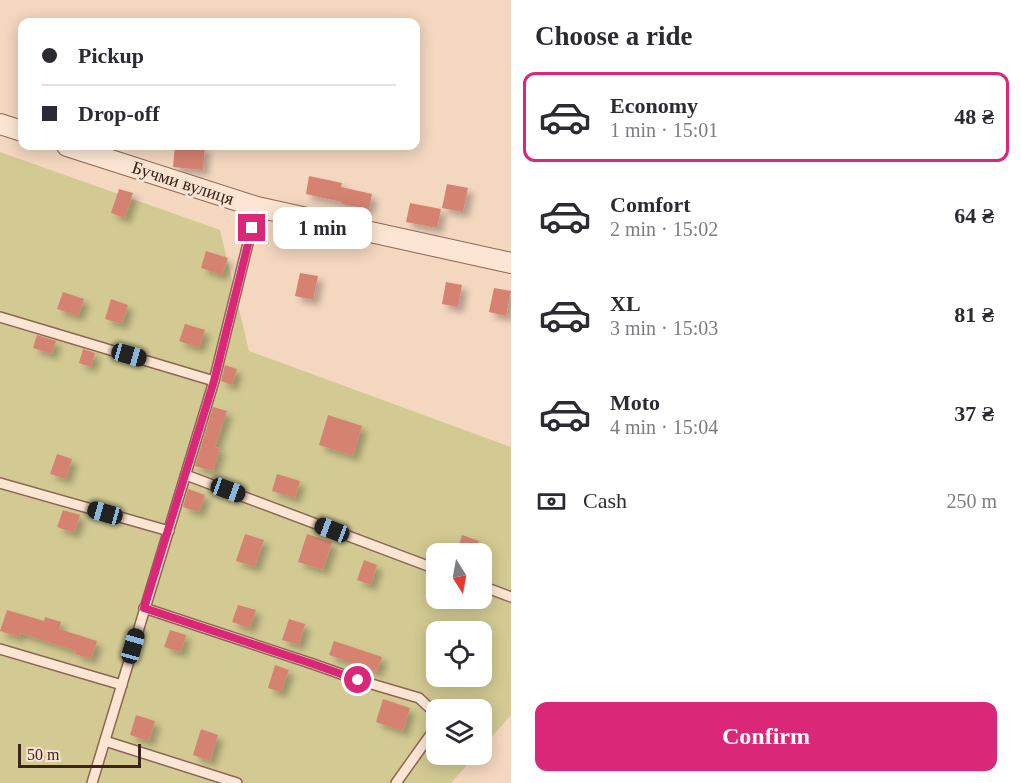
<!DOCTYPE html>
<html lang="en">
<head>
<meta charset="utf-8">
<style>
  :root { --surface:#fff; --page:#f7f7f7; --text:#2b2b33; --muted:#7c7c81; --line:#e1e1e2; --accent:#db2777 }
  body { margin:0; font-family:"Times New Roman",serif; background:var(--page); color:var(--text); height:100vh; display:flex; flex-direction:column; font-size:22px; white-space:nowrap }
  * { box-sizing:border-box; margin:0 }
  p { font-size:20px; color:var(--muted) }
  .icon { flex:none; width:33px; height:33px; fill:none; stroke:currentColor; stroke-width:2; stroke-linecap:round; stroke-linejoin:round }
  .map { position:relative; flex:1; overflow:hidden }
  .sheet { display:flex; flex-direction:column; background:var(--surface); width:510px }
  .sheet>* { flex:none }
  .top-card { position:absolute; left:18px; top:18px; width:402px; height:132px; border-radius:12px; box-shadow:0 3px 15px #0003; display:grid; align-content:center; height:132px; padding:0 24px; background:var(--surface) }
  .needle { width:39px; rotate:169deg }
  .buttons { position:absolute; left:426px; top:543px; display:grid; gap:12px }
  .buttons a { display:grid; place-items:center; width:66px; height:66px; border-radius:12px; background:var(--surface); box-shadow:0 3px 15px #0003; font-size:30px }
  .scale { position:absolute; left:18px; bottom:15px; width:123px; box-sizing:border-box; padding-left:6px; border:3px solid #3c231b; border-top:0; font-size:16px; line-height:21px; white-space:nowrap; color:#3c231b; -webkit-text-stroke:4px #f9e3d0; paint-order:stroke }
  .end { position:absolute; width:27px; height:27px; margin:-14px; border:8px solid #db2777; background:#fff; box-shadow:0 0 0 3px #fff }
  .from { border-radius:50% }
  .bubble { position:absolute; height:42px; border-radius:12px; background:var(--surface); box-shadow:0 3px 15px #0003; font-size:20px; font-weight:700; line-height:42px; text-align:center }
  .car { position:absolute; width:18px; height:36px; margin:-18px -9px; border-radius:8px; box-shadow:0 0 4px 2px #0007; background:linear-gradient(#222 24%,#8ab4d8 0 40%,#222 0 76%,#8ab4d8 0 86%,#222 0) }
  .top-card b { display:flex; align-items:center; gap:21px; height:57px; font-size:22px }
  .top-card b+b { border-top:2px solid var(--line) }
  .top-card i { width:15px; height:15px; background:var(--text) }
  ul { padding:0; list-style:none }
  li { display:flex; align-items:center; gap:18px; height:90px; margin:0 12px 9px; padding:0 12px; border:3px solid transparent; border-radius:12px }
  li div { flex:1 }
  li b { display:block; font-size:22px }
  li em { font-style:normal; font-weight:700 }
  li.on { border-color:var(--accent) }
  li>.icon { width:54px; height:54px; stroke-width:1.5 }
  h2 { padding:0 24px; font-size:27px; line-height:72px }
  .pay { display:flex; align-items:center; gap:15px; height:66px; padding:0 24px; font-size:22px }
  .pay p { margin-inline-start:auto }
  .button { display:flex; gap:12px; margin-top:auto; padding:12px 24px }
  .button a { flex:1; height:69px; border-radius:12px; background:var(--accent); color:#fff; font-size:24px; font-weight:700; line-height:69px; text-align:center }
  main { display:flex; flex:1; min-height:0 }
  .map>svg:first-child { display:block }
</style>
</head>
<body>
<main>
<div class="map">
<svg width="511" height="783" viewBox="0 0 511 783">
  <defs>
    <filter id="shadow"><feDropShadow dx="5.5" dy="5.5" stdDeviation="3" flood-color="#0004"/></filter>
  </defs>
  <rect width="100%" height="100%" fill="#f3d7bf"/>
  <!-- green -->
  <path fill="#d2ca92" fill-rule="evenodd" d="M0 152 220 230 249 351 511 447V715L482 748V710H436V754L476 755 451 783H0ZM436 554H482V598H436ZM436 632H482V676H436Z"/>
  <!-- building -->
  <g fill="#d58271" filter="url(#shadow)">
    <path d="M175 146H205L203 170 173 167Z"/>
    <path d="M309 176 342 183 341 187 372 194 369 209 342 204V202L306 194Z"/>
    <path d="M447 184 468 188 463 212 442 208Z"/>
    <path d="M119 189 133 193 125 218 111 213Z"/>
    <path d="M410 203 441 209 437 228 406 222Z"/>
    <path d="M206 251 228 258 222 275 201 268Z"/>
    <path d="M300 273 318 276 313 300 295 296Z"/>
    <path d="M446 282 462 285 458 307 442 304Z"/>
    <path d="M494 288 511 291 506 316 489 312Z"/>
    <path d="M63 292 84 299 78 316 57 309Z"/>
    <path d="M111 299 128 305 122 324 105 319Z"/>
    <path d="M185 324 205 330 199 348 179 341Z"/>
    <path d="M37 335 56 341 52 354 33 348Z"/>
    <path d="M83 349 95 353 91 367 79 363Z"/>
    <path d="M225 365 237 369 232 385 221 381Z"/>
    <path d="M213 407 227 411 215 447 220 449 213 471 195 466Z"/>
    <path d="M328 415 362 426 353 456 319 445Z"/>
    <path d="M57 454 72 459 66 479 50 474Z"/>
    <path d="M277 474 300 481 295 498 272 491Z"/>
    <path d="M188 489 205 495 199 512 183 507Z"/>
    <path d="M63 510 80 515 74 533 57 527Z"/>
    <path d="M245 534 264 540 255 567 236 561Z"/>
    <path d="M307 534 332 542 323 570 298 562Z"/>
    <path d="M462 535 479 541 475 554H456Z"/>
    <path d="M364 560 377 565 371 585 357 580Z"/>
    <path d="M238 605 256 610 250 628 232 622Z"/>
    <path d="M7 610 44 621 45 617 61 622 59 629 97 641 91 659 75 654 76 651 20 633 19 637 0 631Z"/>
    <path d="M289 619 305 624 299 645 282 640Z"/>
    <path d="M170 630 186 635 181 652 164 647Z"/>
    <path d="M334 641 382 657 377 672 329 655Z"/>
    <path d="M275 665 289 670 281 692 268 688Z"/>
    <path d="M383 699 410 708 403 731 376 722Z"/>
    <path d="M136 715 155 721 149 741 130 735Z"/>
    <path d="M201 729 218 735 210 761 193 755Z"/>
  </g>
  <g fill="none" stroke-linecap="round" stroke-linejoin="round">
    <!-- service casing -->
    <g stroke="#8e6555" stroke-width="12">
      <g id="service">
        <path d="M0 317 214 381"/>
        <path d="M186 475 436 569"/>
        <path d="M0 483 169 531"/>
        <path d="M482 586 511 597"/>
        <path d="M144 608 313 664 358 680 419 698 436 714"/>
        <path d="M0 649 122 685"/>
        <path d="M105 741 237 783"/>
        <path d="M92 783 214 381 257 207"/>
        <path d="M396 783 436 727"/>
      </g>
    </g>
    <!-- minor casing -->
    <g stroke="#8e6555" stroke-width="22">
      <g id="minor">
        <path d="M0 124 22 131"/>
        <path d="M67 146 257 207 511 263"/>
      </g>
    </g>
    <!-- service -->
    <use href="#service" stroke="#fce6d3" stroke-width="9"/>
    <!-- minor -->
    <use href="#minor" stroke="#fce6d3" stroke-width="20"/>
  </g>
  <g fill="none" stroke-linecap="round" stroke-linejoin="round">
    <!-- route -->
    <path stroke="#db2777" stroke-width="8" d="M252 228 214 381 144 608 313 664 358 680"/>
  </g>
  <g text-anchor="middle" stroke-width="6" stroke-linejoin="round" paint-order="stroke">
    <!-- street labels -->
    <g font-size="18" fill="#3c231b" stroke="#f9e3d0">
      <text transform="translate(183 183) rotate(18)" y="6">Бучми вулиця</text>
    </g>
  </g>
</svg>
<div class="buttons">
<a><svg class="needle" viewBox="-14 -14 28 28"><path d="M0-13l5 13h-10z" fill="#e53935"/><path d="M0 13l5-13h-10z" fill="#7c7c81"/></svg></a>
<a><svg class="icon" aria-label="locate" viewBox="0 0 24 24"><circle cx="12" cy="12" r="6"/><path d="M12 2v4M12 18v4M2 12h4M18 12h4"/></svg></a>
<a><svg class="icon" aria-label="layers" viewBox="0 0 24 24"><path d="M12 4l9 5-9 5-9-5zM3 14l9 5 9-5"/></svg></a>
</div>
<div class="scale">50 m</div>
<i class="end from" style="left:358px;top:680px"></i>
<i class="end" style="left:252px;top:228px"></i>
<div class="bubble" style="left:273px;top:207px;width:99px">1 min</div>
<i class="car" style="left:129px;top:355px;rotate:106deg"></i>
<i class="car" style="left:228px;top:490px;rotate:110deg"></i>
<i class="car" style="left:105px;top:513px;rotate:286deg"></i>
<i class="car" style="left:332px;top:530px;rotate:291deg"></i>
<i class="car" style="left:133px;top:646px;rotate:16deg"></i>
<div class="top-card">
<b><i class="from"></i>Pickup</b>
<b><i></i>Drop-off</b>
</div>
</div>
<section class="sheet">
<h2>Choose a ride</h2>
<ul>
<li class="on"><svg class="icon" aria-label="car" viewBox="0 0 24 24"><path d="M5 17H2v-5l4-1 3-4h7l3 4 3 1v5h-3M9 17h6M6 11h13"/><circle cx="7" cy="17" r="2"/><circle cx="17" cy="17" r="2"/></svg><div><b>Economy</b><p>1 min · 15:01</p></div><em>48 ₴</em></li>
<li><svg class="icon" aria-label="car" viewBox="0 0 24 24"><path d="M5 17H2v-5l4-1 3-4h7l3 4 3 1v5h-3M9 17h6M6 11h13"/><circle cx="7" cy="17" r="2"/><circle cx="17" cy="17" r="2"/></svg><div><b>Comfort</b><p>2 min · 15:02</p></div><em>64 ₴</em></li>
<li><svg class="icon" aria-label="car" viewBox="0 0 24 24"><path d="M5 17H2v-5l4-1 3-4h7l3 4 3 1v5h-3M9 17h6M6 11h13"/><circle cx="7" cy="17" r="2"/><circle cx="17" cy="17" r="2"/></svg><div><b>XL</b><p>3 min · 15:03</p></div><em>81 ₴</em></li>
<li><svg class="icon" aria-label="car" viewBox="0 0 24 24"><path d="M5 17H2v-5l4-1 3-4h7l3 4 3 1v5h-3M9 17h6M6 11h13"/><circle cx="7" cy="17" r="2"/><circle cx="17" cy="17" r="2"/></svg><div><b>Moto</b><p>4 min · 15:04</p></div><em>37 ₴</em></li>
</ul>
<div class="pay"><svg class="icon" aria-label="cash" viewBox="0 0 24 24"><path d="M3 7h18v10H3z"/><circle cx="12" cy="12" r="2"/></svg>Cash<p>250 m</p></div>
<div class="button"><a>Confirm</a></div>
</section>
</main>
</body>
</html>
